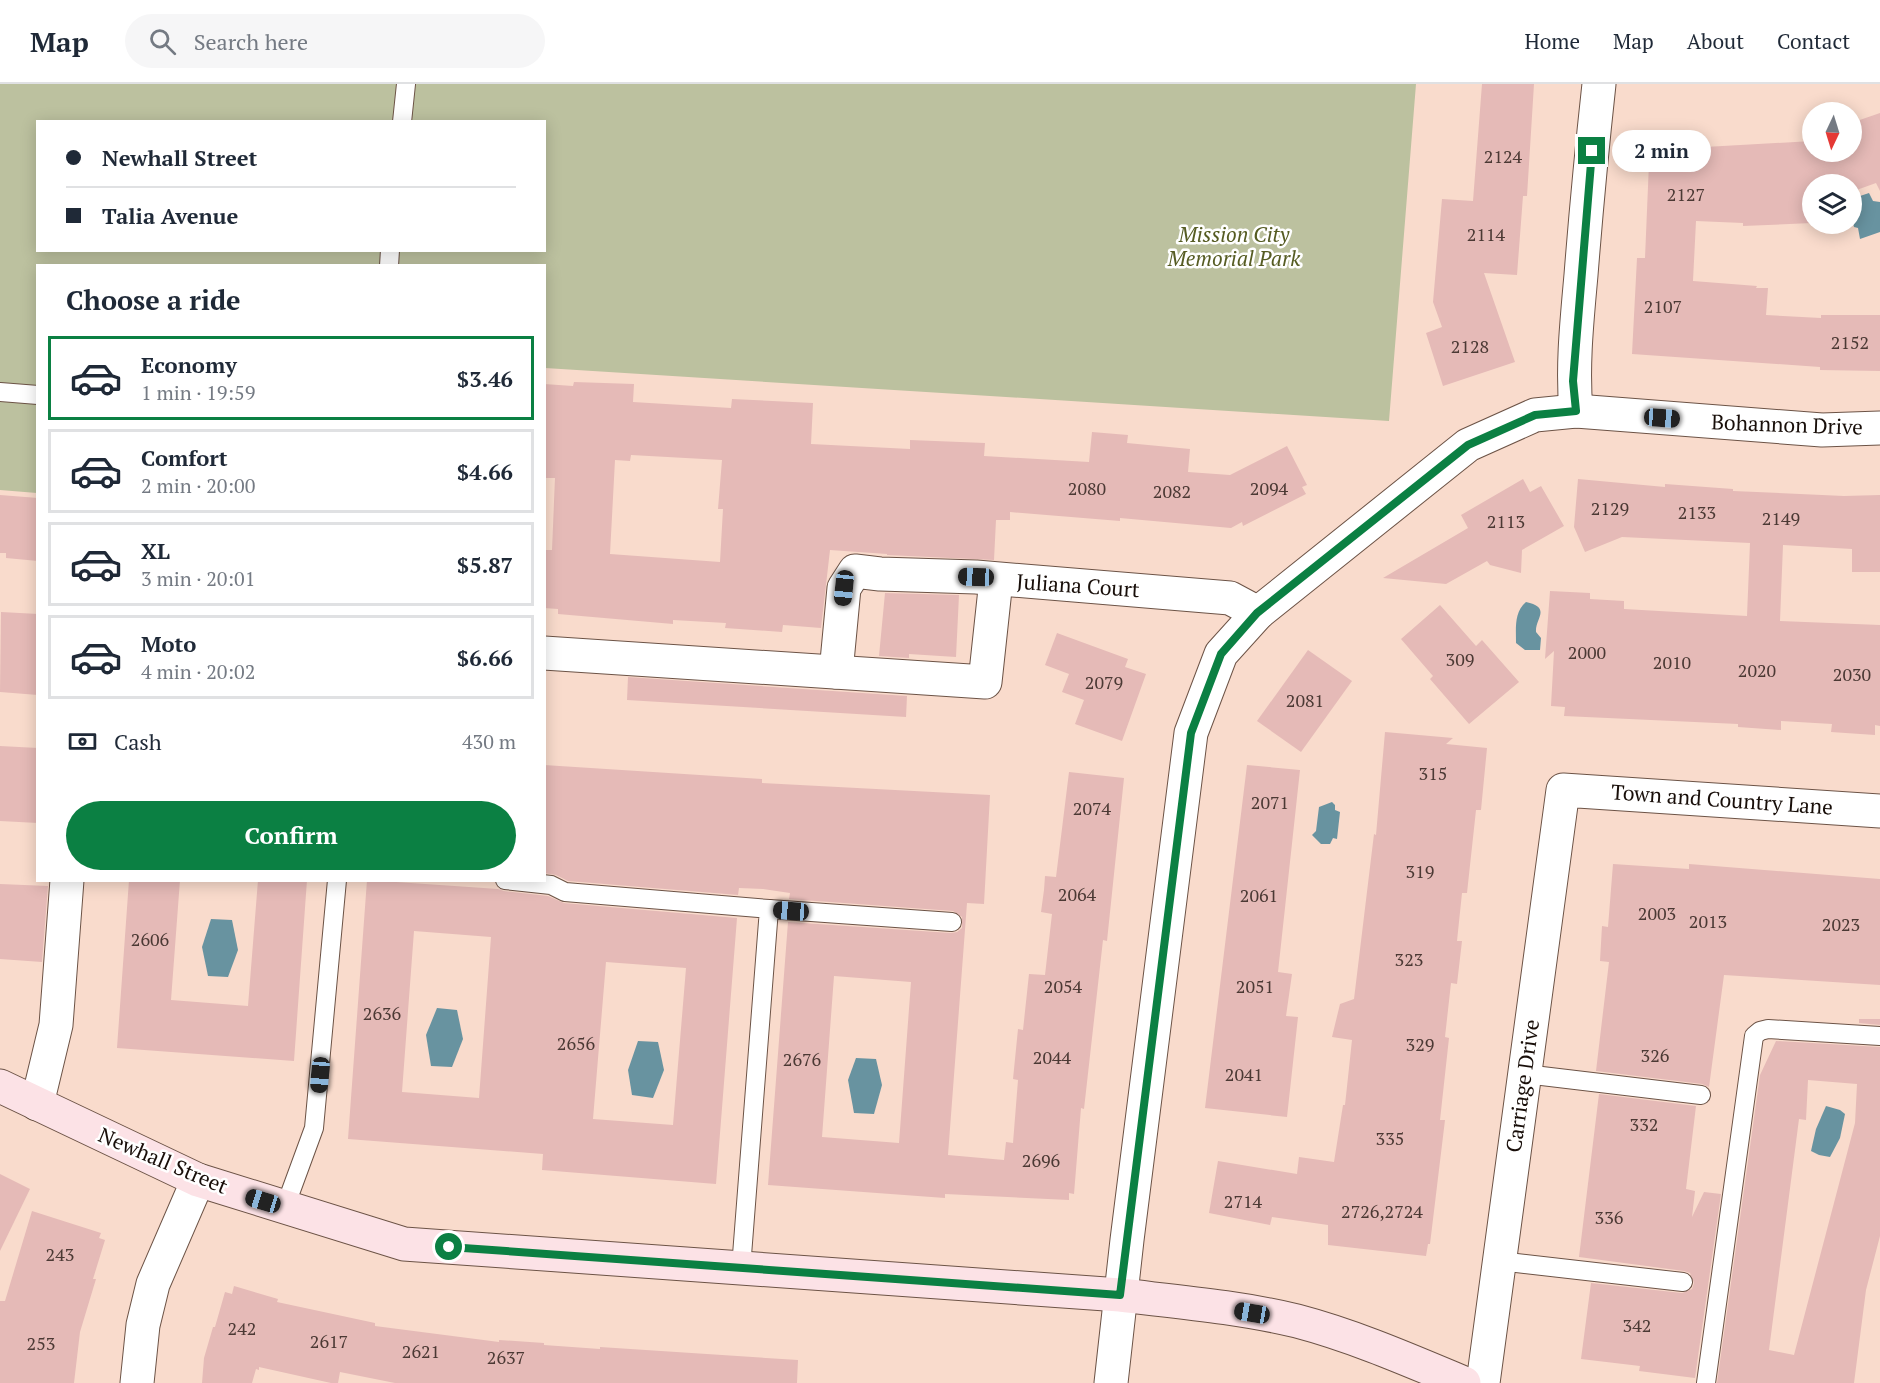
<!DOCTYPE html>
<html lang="en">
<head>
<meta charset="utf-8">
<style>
  :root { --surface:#fff; --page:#f6f6f7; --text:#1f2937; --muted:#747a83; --line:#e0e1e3; --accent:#0b8043 }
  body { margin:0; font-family:"PT Serif",serif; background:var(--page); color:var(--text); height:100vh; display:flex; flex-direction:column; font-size:22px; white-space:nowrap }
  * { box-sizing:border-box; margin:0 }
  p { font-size:20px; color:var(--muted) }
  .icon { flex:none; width:33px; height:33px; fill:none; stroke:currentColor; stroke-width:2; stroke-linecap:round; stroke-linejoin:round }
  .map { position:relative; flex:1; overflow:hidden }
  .drawer { position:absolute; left:36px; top:180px; width:510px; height:618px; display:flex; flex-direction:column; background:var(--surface); border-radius:0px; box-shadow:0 3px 15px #0003 }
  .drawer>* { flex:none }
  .banner { position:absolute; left:36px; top:36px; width:510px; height:132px; border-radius:0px; box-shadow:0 3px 15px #0003; display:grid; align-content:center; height:132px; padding:0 30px; background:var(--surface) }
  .needle { width:39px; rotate:184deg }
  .controls { position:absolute; left:1802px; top:18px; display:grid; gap:12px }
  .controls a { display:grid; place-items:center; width:60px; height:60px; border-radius:50%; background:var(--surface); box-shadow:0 3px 15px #0003; font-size:30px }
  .end { position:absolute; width:27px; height:27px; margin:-14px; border:8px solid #0b8043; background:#fff; box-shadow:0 0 0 3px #fff }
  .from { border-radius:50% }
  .bubble { position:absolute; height:42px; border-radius:21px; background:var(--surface); box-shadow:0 3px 15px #0003; font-size:20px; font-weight:800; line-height:42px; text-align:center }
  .car { position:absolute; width:18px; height:36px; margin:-18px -9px; border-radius:8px; box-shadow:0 0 4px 2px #0007; background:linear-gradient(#222 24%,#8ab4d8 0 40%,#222 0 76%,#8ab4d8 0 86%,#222 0) }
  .banner b { display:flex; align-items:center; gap:21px; height:57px; font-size:22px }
  .banner b+b { border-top:2px solid var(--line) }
  .banner i { width:15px; height:15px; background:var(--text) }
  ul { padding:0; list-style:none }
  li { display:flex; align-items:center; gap:18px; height:84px; margin:0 12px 9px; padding:0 18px; border:3px solid var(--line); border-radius:0px }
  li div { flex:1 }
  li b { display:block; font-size:22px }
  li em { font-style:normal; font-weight:800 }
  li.active { border-color:var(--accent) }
  li>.icon { width:54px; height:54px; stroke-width:1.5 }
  h2 { padding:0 30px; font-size:27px; line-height:72px }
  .pay { display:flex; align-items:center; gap:15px; height:66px; padding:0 30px; font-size:22px }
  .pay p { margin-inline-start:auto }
  .action { display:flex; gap:12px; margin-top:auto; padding:12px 30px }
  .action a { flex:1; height:69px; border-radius:36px; background:var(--accent); color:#fff; font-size:24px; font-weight:800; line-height:69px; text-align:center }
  header { display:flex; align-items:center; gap:36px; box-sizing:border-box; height:84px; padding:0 30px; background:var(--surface); border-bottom:2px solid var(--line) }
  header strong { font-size:28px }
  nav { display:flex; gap:33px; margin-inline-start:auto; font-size:21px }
  .search { width:420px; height:54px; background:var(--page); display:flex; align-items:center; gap:15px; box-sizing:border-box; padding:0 21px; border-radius:33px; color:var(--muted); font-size:22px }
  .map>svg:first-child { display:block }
</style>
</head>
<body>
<header>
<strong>Map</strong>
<div class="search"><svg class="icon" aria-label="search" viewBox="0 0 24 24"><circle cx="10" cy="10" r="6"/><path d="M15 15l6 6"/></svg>Search here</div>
<nav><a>Home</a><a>Map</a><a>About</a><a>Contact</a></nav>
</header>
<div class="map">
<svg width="1880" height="1299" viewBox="0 0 1880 1299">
  <rect width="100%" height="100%" fill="#f9dbcc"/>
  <!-- green -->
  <path fill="#bcc19f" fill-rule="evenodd" d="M0 0H1416L1389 337 545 284 544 182H38L37 409 0 406ZM38 38H544V166H38Z"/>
  <!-- water -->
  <g fill="#6893a0">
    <path d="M1869 109 1873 117 1880 118V148L1860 155 1858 144 1854 143 1851 132V115Z"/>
    <path d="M1526 518C1552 524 1535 534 1536 548L1541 554 1540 566H1525L1516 559C1516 544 1514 528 1526 518Z"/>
    <path d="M1332 718 1335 721V726L1340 728 1337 755 1333 754 1330 760H1321L1312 751 1316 747 1319 723Z"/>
    <path d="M211 835 232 836 238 866 228 893 208 892 202 863Z"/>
    <path d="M437 924 457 926 463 955 452 983 431 982 426 951Z"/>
    <path d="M638 957 658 958 664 986 653 1014 632 1011 628 986Z"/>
    <path d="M856 974 876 975 882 1001 874 1030 854 1029 848 996Z"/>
    <path d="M1826 1022 1840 1026 1845 1030 1840 1054 1830 1073 1819 1071 1811 1067 1816 1045Z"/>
  </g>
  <!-- building -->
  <g fill="#e5bab7" fill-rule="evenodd">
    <path d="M1482 0H1534L1527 112H1523L1517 191 1484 189 1515 278 1443 302 1426 249 1442 243 1433 218 1442 115 1473 117Z"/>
    <path d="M1880 29V107L1876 99 1851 108V100H1812V139L1743 142V139L1696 137 1693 197 1757 202 1756 204H1768L1766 231 1821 234V231H1880V287L1820 286V283L1632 270 1637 174H1645L1650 55 1706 58 1705 63 1812 57V68H1851V55H1858L1851 39Z"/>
    <path d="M574 298 634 300 633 318 731 324 732 315 813 319 811 360 910 365V356L985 359 984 372 1089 378 1092 348 1128 351 1127 359 1190 365 1188 388 1230 391 1287 362 1307 401 1302 403 1306 410 1243 442 1242 438 1231 444 1120 434V437L1010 428V436H996L994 476 887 471V470L830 466 821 544 783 541 782 548 725 544 726 539 673 536V540L558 530V525L544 524V466H552L555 394H544V300L573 302ZM631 371 722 376 718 425H723L720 478 610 470 615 376 630 377Z"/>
    <path d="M1523 395 1530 408 1541 402 1564 442 1522 466 1521 489 1490 481 1487 477 1446 500 1383 494 1468 444 1461 431Z"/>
    <path d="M1578 395 1665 403V400L1733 405V407L1844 412 1880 411V488H1852V465L1783 461 1780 537 1880 541V642L1875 641V651L1831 648 1832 640 1781 637V646L1738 643V640L1564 632 1565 623 1551 622 1554 567 1545 575 1550 507 1590 509V515L1624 517V525L1747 532 1750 459 1622 453 1585 468 1574 443Z"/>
    <path d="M0 411 38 414V477L6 474V469H0Z"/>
    <path d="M885 509 959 511 956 573 909 570V574L879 572Z"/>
    <path d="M1440 521 1476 562 1482 556 1519 598 1469 640 1430 595 1433 592 1401 555Z"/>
    <path d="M1 528 38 530V611L0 608Z"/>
    <path d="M1057 549 1128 575 1125 583 1146 590 1122 657 1075 640 1084 616 1062 608 1069 590 1045 581Z"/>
    <path d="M1308 566 1352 597 1301 668 1257 637Z"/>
    <path d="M628 593 907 612 906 633 627 616Z"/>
    <path d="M1385 648 1453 654 1446 660 1487 664 1481 726H1476L1467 809H1462L1457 857H1462L1457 900 1451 899 1445 953 1449 954 1440 1036H1445L1430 1160H1428L1426 1172 1328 1161V1141L1272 1133 1270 1141 1209 1129 1218 1077 1297 1090 1299 1073 1334 1078 1343 1021H1345L1352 956 1332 953 1340 920 1354 915 1374 750 1376 751Z"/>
    <path d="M0 662 38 664V739L0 737Z"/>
    <path d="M544 681 762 695V699L990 711 984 820 967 819 948 1071 1004 1076 1006 1058 1013 1059 1018 996 1013 995 1018 945 1023 946 1029 890 1045 891 1052 830 1041 828 1044 806 1045 792 1056 793 1069 688 1124 694 1107 857 1103 856 1084 1025 1081 1024 1074 1110 1069 1109V1116L945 1110V1114L768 1101 788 838 951 849 957 848 962 844V833L953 827 789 815 790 809 763 805 739 804 738 811 568 797 556 791 544 789ZM834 892 911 898 899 1059 822 1053Z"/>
    <path d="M1247 681 1300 686 1278 888 1292 890 1286 932 1298 933 1287 1033 1205 1024Z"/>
    <path d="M1613 780 1689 785V780L1880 795V901L1724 891 1709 1003 1702 1000 1596 987 1609 878 1600 877 1602 842 1608 843Z"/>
    <path d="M129 796H180L171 916 248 922 258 796H307L294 977 117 964Z"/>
    <path d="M367 796 498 805 504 807 548 812 564 819 737 834 716 1100 542 1086 543 1070 348 1055ZM414 847 491 853 479 1014 402 1008ZM606 878 686 884 673 1041 593 1035Z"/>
    <path d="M0 800 48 802 42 878 0 875Z"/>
    <path d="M1859 935H1880V941L1859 939Z"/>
    <path d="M1776 957 1880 963V1152L1866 1206 1854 1299H1717L1760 991ZM1808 996 1857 1000 1855 1039 1794 1271 1769 1266 1799 1035 1806 1036Z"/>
    <path d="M1599 1010 1696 1022 1686 1105 1695 1107 1692 1133 1704 1108 1721 1110 1695 1294 1639 1287 1640 1282 1581 1275 1591 1199 1682 1209 1692 1205 1694 1199 1690 1189 1684 1187 1579 1173Z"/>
    <path d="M0 1090 30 1105 0 1167Z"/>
    <path d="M32 1127 101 1149 99 1154 105 1156 93 1195H96L80 1248 74 1299H0V1217H5Z"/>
    <path d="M234 1202 278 1215 277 1218 375 1239V1242L499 1258V1256L544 1259V1261L600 1265V1263L798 1276 797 1299H395L340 1288 338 1299H331L259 1283V1286L256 1285 252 1299H202L204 1274 213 1243H215L225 1208 232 1210Z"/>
  </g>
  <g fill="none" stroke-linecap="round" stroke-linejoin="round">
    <!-- service casing -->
    <g stroke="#6c5346" stroke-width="20">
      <g id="service">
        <path d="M402 38 406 0"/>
        <path d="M389 182 390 166"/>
        <path d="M0 308 38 311"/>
        <path d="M505 796 551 801 565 808 769 825 741 1184"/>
        <path d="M769 825 952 838"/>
        <path d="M1525 990 1701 1011"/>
        <path d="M285 1123 314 1044 337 796"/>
        <path d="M1499 1177 1683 1198"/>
        <path d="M1706 1299 1754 952 1760 947 1768 945 1880 952"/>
      </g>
    </g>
    <!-- minor casing -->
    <g stroke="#6c5346" stroke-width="35">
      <g id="minor">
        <path d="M1576 327C1572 282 1577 236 1581 191 1586 127 1592 64 1599 0"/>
        <path d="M544 569 985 598 996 496"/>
        <path d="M836 588 844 504 855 487 880 490 976 493 1230 514 1258 529"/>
        <path d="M37 1020 56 941 67 796"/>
        <path d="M137 1299 143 1241 153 1200 198 1096"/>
        <path d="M1111 1299 1127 1156 1191 649 1221 570 1258 529 1468 361 1535 331 1576 327 1822 346 1880 344"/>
        <path d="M1483 1299 1563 706 1880 727"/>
      </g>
    </g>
    <!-- secondary casing -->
    <g stroke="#6c5346" stroke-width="35">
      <path id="secondary" d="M0 1002 198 1096 404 1160 1120 1211C1179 1218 1239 1223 1297 1237 1354 1252 1409 1276 1464 1299"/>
    </g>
    <!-- service -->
    <use href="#service" stroke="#fff" stroke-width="18"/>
    <!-- minor -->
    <use href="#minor" stroke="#fff" stroke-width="33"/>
    <!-- secondary -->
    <use href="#secondary" stroke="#fce2e6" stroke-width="33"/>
  </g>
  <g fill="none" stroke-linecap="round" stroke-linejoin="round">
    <!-- route -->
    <path stroke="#0b8043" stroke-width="8" d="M449 1163 1120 1211 1191 649 1221 570 1257 529 1468 361 1535 331 1576 327 1573 297 1592 67"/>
  </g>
  <g text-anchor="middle" stroke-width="5" stroke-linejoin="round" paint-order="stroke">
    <!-- number labels -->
    <g font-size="18" fill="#4b3934">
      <text x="1503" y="79">2124</text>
      <text x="1686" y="117">2127</text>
      <text x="1486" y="157">2114</text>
      <text x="1663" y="229">2107</text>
      <text x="1850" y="265">2152</text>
      <text x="1470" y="269">2128</text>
      <text x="1087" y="411">2080</text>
      <text x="1269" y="411">2094</text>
      <text x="1172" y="414">2082</text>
      <text x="1610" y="431">2129</text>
      <text x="1697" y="435">2133</text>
      <text x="1781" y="441">2149</text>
      <text x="1506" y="444">2113</text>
      <text x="1587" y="575">2000</text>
      <text x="1460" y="582">309</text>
      <text x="1672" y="585">2010</text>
      <text x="1757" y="593">2020</text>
      <text x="1852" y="597">2030</text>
      <text x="1104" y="605">2079</text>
      <text x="1305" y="623">2081</text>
      <text x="1433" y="696">315</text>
      <text x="1270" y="725">2071</text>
      <text x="1092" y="731">2074</text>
      <text x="1420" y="794">319</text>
      <text x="1077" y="817">2064</text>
      <text x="1259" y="818">2061</text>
      <text x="1657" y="836">2003</text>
      <text x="1708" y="844">2013</text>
      <text x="1841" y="847">2023</text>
      <text x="150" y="862">2606</text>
      <text x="1409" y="882">323</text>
      <text x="1063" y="909">2054</text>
      <text x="1255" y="909">2051</text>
      <text x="382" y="936">2636</text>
      <text x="576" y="966">2656</text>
      <text x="1420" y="967">329</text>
      <text x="1655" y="978">326</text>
      <text x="1052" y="980">2044</text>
      <text x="802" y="982">2676</text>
      <text x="1244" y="997">2041</text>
      <text x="1644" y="1047">332</text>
      <text x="1390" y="1061">335</text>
      <text x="1041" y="1083">2696</text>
      <text x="1243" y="1124">2714</text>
      <text x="1382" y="1134">2726,2724</text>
      <text x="1609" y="1140">336</text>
      <text x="60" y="1177">243</text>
      <text x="1637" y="1248">342</text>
      <text x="242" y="1251">242</text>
      <text x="329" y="1264">2617</text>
      <text x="41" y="1266">253</text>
      <text x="421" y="1274">2621</text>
      <text x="506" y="1280">2637</text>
    </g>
    <!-- park labels -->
    <g font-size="21" font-style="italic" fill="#565c23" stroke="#fff">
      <text x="1234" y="158">Mission City<tspan x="1234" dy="24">Memorial Park</tspan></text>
    </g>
    <!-- street labels -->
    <g font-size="21" fill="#180e09" stroke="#fff">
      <text transform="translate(1787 341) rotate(2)" y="7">Bohannon Drive</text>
      <text transform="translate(1078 502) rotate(4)" y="7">Juliana Court</text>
      <text transform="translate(1722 716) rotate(4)" y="7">Town and Country Lane</text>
      <text transform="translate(1523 1002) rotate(-82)" y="7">Carriage Drive</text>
      <text transform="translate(163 1077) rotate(23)" y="7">Newhall Street</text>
    </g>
  </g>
</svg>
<div class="controls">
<a><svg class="needle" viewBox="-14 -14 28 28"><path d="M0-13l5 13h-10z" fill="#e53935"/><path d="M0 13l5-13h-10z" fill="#747a83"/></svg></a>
<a><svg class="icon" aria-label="layers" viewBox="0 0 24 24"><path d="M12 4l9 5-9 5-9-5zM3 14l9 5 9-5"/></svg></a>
</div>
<i class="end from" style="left:449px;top:1163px"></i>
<i class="end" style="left:1592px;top:67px"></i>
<div class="bubble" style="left:1612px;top:46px;width:99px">2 min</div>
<i class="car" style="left:1662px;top:334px;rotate:94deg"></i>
<i class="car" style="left:976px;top:493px;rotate:272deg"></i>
<i class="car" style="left:844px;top:504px;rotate:186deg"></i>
<i class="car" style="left:791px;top:827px;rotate:274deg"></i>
<i class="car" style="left:320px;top:991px;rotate:185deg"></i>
<i class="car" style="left:263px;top:1117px;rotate:287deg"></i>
<i class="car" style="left:1252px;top:1229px;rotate:280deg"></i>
<div class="banner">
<b><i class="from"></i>Newhall Street</b>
<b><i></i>Talia Avenue</b>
</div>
<section class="drawer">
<h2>Choose a ride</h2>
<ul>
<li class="active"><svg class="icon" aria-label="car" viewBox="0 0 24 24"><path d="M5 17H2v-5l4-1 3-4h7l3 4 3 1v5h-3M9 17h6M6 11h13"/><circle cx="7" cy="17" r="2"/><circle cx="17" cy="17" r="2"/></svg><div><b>Economy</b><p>1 min · 19:59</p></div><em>$3.46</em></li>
<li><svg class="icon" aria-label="car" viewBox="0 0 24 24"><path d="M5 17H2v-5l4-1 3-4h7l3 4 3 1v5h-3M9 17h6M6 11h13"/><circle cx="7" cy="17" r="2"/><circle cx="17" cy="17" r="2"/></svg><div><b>Comfort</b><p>2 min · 20:00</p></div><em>$4.66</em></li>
<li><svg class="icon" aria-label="car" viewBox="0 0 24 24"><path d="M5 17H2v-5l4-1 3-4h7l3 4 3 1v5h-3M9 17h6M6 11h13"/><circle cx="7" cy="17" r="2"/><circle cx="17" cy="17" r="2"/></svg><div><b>XL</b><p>3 min · 20:01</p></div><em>$5.87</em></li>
<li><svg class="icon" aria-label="car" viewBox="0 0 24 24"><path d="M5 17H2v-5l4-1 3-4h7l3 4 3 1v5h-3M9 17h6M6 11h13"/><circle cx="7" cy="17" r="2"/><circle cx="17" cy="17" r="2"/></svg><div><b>Moto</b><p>4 min · 20:02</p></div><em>$6.66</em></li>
</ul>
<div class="pay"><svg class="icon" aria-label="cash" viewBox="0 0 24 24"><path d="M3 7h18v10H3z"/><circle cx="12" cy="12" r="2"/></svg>Cash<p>430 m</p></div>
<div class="action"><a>Confirm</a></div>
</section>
</div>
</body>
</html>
